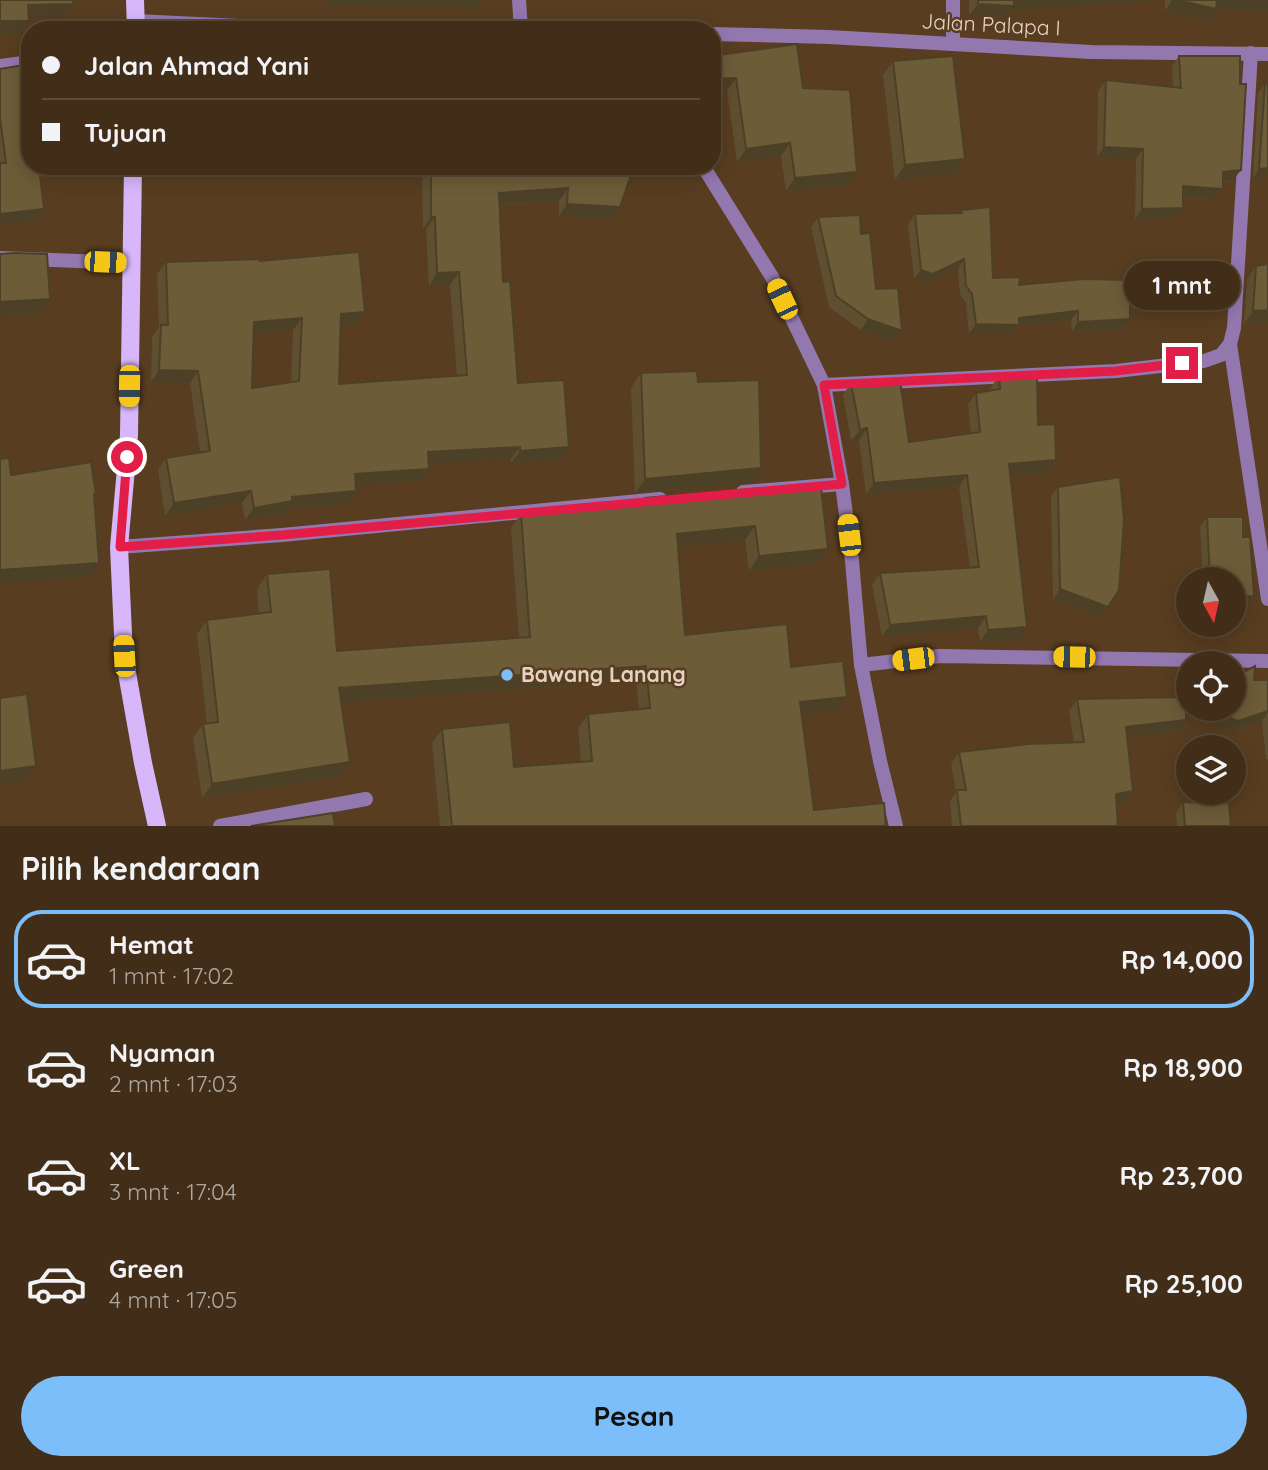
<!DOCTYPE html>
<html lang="id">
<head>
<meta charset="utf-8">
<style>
  :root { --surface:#422e18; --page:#4c3a25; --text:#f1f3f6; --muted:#aea8a2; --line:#5a4a37; --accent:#7cbef9 }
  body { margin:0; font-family:Quicksand,sans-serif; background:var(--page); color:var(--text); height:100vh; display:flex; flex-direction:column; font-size:26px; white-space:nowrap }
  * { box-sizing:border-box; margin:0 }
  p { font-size:23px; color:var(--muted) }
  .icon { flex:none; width:38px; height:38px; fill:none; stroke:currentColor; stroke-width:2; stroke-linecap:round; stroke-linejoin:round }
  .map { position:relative; height:826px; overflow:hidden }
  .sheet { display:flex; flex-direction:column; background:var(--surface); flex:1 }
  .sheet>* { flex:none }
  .top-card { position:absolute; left:21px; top:21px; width:700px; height:154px; border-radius:28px; box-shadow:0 4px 18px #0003,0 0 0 2px var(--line); display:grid; align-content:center; height:154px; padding:0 21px; background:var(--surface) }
  .needle { width:46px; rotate:172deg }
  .tools { position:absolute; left:1176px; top:567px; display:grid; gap:14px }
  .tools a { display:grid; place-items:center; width:70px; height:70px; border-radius:50%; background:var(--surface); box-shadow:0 4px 18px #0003,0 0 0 2px var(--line); font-size:35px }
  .end { position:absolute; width:32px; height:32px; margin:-16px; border:9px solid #e11d48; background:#fff; box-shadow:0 0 0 4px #fff }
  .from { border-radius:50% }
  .bubble { position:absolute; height:49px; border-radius:24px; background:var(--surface); box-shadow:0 4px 18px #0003,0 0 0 2px var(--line); font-size:23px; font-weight:700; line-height:49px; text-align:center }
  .car { position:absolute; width:21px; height:42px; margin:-21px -10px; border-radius:9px; box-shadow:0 0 5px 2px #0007; background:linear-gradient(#f5c518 24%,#345 0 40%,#f5c518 0 76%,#345 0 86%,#f5c518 0) }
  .top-card b { display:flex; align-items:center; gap:24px; height:66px; font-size:26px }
  .top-card b+b { border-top:2px solid var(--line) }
  .top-card i { width:18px; height:18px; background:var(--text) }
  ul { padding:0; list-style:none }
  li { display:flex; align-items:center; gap:21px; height:98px; margin:0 14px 10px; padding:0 7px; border:4px solid transparent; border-radius:28px }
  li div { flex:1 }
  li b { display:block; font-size:26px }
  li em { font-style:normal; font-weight:700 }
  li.on { border-color:var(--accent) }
  li>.icon { width:63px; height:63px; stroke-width:1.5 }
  h2 { padding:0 21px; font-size:32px; line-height:84px }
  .button { display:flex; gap:14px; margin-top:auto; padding:14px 21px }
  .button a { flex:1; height:80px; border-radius:42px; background:var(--accent); color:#111; font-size:28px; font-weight:700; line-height:80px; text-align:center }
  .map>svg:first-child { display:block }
</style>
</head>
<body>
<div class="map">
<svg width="1268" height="826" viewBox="0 0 1268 826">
  <rect width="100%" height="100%" fill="#583d20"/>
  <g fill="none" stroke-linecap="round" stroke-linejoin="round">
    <!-- street -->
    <g stroke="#9378b0" stroke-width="14">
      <path d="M519 0 521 30"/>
      <path d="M953 0V43"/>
      <path d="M136 21 326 30"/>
      <path d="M712 34 829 37 1091 52 1268 54"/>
      <path d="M1251 53 1234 328 1230 344 1268 599"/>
      <path d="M0 66 30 62"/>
      <path d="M703 166 772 277 824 385 842 484 852 561 861 665 940 656 1268 661"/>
      <path d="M0 258 131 263"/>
      <path d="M824 385 1116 371 1204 361 1221 355 1230 344"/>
      <path d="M743 492 842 484"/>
      <path d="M119 547 282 535 660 499"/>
      <path d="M861 665 880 761 896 826"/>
      <path d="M220 826 366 799"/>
    </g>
    <!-- primary -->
    <g stroke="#d7b7fa" stroke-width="18">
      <path d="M135 0 136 30"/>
      <path d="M133 166 129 435 119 547 124 656 143 763 157 826"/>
    </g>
  </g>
  <!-- wall -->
  <g fill="#5e4f30" fill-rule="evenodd">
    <path d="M969 0H1268V12L1216 8 1208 21 1165 11V0L1011 10 1006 17 969 15Z"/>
    <path d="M712 56 803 88 848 185 786 191 781 156 737 162 727 91Z"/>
    <path d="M1179 56 1241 170 1233 180 1223 182 1215 199 1183 197 1176 218 1135 219 1136 159 1097 157 1098 91 1106 80 1173 87 1172 66Z"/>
    <path d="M893 61 965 159 955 173 895 180 883 75Z"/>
    <path d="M0 69 44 209 37 220 0 224Z"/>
    <path d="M1265 84 1268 176 1253 178 1258 93Z"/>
    <path d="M422 166H634L620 207 611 219 559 216V201L500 205 503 282 518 383 569 447 560 460 511 463V459L429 463 421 481 356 485V491L348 504 287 509 284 514 245 520 242 503 165 516 158 470 166 458 200 452 190 383 151 382 152 337 159 327 157 274 166 262 260 261 356 324 341 325 339 384 457 376 450 285 429 286 426 229H423ZM293 330 291 382 252 388 254 334Z"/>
    <path d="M961 210 993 278 1019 285 1130 319 1123 329 1072 332 1071 320 1018 326 1012 334H969L966 303 960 295 958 269 926 283 914 279 908 224 915 214 960 213Z"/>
    <path d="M818 217 861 234 876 289 902 331 895 341 861 330 829 307 811 227Z"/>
    <path d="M1268 264V322L1244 324 1247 279 1256 266Z"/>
    <path d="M641 373 698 382 751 483 635 493 631 388Z"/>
    <path d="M999 375 1038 425 1056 460 1048 472 1010 475 1019 639 980 642 978 628 882 636 872 585 880 573 970 567 959 487 866 494 859 440 851 441 843 395 851 383 909 442 971 434 968 404 976 393 991 391V387Z"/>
    <path d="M1058 487 1101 617 1053 600 1051 497Z"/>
    <path d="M761 493 828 549 818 563 749 571 745 540 678 547 685 635 791 667 837 711 802 715 814 810 886 826H440L432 743 442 729 514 767 581 762 578 728 588 714 639 709 636 680 341 702V776L202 798 193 738 203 724 207 723 197 634 207 620 259 614 257 589 267 574 337 651 519 638 511 528 521 514 641 505 645 498Z"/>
    <path d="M1207 517 1243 537 1254 596 1247 605 1234 606V579H1203L1200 527Z"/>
    <path d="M1254 680H1268V759H1266L1262 721 1230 732 1205 722V709H1234Z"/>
    <path d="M1077 699 1178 731 1127 737 1133 791 1125 803 1116 804 1118 826H952L950 801 956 792 951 764 959 752 1074 743 1069 711Z"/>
    <path d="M1183 802 1231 826H1177L1176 813Z"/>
  </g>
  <!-- shaded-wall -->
  <g fill="#4c4027">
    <path d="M329 0H485L478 9 325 5Z"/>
    <path d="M1013 0H1165L1011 10 1006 17 969 15 978 4Z"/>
    <path d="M1172 0H1268V12L1210 8 1216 9 1208 21 1165 11Z"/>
    <path d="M73 4 64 17 20 18 28 5Z"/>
    <path d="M0 21H29L20 33 0 34Z"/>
    <path d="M736 78 727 91H712V79Z"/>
    <path d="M790 143 781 156 737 162 746 149Z"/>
    <path d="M1104 147 1143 149 1136 159 1097 157Z"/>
    <path d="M965 159 955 173 895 180 905 165Z"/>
    <path d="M1268 168V176L1253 178 1259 169Z"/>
    <path d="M1241 170 1233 180 1216 182 1223 172Z"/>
    <path d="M857 172 848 185 786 191 795 178Z"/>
    <path d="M1183 186 1223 189 1215 199 1176 196Z"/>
    <path d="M568 188 559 201 491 205 499 193Z"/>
    <path d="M567 204 620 207 611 219 559 216Z"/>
    <path d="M1183 208 1176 218 1135 219 1142 209Z"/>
    <path d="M44 209 37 220 0 224V214Z"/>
    <path d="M431 217H435L426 229H423Z"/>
    <path d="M964 259 958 269 926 283 914 279 921 270Z"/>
    <path d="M459 272 450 285 429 286 437 273Z"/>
    <path d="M50 299 39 314 0 316V302Z"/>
    <path d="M1268 310V322L1244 324 1253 311Z"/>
    <path d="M1078 311 1071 320 1018 326 1012 334H969L976 324Z"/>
    <path d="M365 312 356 324 333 326 341 314Z"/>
    <path d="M302 318 293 330 245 335 254 322Z"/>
    <path d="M868 319 902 331 895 341 861 330Z"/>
    <path d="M1130 319 1123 329 1072 332 1078 322Z"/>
    <path d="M159 370 198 371 190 383 151 382Z"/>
    <path d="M867 428 859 440 851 441 860 430Z"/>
    <path d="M520 447 511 459 419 464 428 452Z"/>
    <path d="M569 447 560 460 511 463 520 451Z"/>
    <path d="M1056 460 1048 472 1001 476 1009 464Z"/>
    <path d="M761 468 751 483 635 493 645 479Z"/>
    <path d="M429 469 421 481 346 486 355 474Z"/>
    <path d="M967 475 959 487 866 494 874 483Z"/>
    <path d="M251 491 242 503 165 516 174 503Z"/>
    <path d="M356 491 348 504 287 509 284 514 245 520 254 508 292 497Z"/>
    <path d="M755 526 745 540 667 548 677 534Z"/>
    <path d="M828 549 818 563 749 571 759 556Z"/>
    <path d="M99 563 89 577 0 583V570Z"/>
    <path d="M1060 589 1108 607 1101 617 1053 600Z"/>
    <path d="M1254 596 1247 605 1234 606V597Z"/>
    <path d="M986 616 978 628 882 636 890 625Z"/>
    <path d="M1027 627 1019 639 980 642 988 630Z"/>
    <path d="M646 666 636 680 329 703 339 688Z"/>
    <path d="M847 697 837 711 790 716 800 702Z"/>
    <path d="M1213 711H1268V712L1262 721 1230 732 1205 722Z"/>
    <path d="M1186 720 1178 731 1118 738 1126 727Z"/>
    <path d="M350 762 341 776 202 798 212 784Z"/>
    <path d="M36 766 26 780 0 784V771Z"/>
    <path d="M1133 791 1125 803 1108 805 1116 794Z"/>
  </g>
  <!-- building -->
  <g fill="#6d5c38" stroke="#4c4027" stroke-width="2" fill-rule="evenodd">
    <path d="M0 0H73V4L28 5 29 21H0Z"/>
    <path d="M978 0H1014V6L978 4Z"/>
    <path d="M1177 0H1217L1216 9Z"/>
    <path d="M797 44 803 88 850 90 857 172 795 178 790 143 746 149 736 78 712 79V56Z"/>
    <path d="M953 56 965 159 905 165 893 61Z"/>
    <path d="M1179 56H1240V84H1246L1241 170 1223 172V189L1183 186V208L1142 209 1143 149 1104 147 1106 80 1181 88Z"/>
    <path d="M30 64V166H39L44 209 0 214V163H6L0 118V69Z"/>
    <path d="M1268 83V168L1259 169 1265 84Z"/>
    <path d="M431 166H634L620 207 567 204 568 188 499 193 503 282 510 281 518 383 564 380 569 447 520 451V447L428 452 429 469 355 474 356 491 292 497V501L254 508 251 491 174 503 166 458 210 451 198 371 159 370 161 325H168L166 262 260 259V261L359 252 365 312 341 314 339 384 467 375 459 272 437 273 435 217H431ZM302 318 299 381 252 388 254 322Z"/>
    <path d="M990 207 993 278 1020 277 1019 285 1084 279 1130 280V319L1078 322V311L1019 318V325L976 324 972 294 966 286 964 259 933 274 921 270 915 214 962 213 961 210Z"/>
    <path d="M860 215 861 234 870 233 876 289 898 288 902 331 868 319 836 296 818 217Z"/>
    <path d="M14 253 47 254 50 299 0 302V254Z"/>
    <path d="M1268 264V310L1253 311 1256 266Z"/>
    <path d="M697 371 698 382 759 380 761 468 645 479 641 373Z"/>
    <path d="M1037 373 1038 425 1055 424 1056 460 1009 464 1027 627 988 630 986 616 890 625 880 573 979 567 967 475 874 483 867 428 860 430 851 383 900 380 909 442 980 432 976 393 1000 389 999 375Z"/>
    <path d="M9 458 11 475 91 462 96 494H94L99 563 0 570V459Z"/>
    <path d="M1120 477 1124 520 1119 590 1108 607 1060 589 1058 487Z"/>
    <path d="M821 487 828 549 759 556 755 526 677 534 685 635 787 624 791 667 843 661 847 697 800 702 814 810 884 803 886 826H452L442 729 510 722 514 767 592 761 588 714 650 708 646 666 339 688 350 762 212 784 203 724 218 722 207 620 271 612 267 574 330 569 337 651 530 637 521 514 646 505 645 498 761 488V493Z"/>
    <path d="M1207 517H1243V537H1250L1254 596 1234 597V579H1210Z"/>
    <path d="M1255 666 1254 680H1268V711L1238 721 1213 711V709H1234V675L1237 676Z"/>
    <path d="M27 694 36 766 0 771V698Z"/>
    <path d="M1186 697V720L1126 727 1133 791 1116 794 1118 826H961L957 790H966L959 752 1028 744 1084 742 1077 699Z"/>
    <path d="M1183 802 1229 803 1231 826H1185Z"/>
    <path d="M333 813 335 826H251Z"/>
  </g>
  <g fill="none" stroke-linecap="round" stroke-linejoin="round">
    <!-- route -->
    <path stroke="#e11d48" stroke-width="9" d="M127 457 120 547 282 535 842 484 824 385 1116 371 1182 363"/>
  </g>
  <!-- markers -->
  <circle fill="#7cbef9" stroke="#583d20" stroke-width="2.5" cx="507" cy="675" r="7"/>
  <g text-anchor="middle" stroke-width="5" stroke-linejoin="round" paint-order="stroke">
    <!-- street labels -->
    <g font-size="21" fill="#e4d3c3" stroke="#583d20">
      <text transform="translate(991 25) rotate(3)" y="7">Jalan Palapa I</text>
    </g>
    <!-- poi labels -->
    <g font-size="21" font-weight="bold" fill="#e4d3c3" stroke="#583d20" text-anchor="start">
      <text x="521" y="682">Bawang Lanang</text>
    </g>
  </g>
</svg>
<div class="tools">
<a><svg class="needle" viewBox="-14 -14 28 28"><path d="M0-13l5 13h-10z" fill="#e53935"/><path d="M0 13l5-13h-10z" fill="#aea8a2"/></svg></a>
<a><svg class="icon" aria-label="locate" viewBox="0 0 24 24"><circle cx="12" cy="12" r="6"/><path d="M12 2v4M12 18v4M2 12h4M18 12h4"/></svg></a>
<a><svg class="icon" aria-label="layers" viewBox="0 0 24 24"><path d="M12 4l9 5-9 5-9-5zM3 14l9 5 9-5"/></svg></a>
</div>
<i class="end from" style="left:127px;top:457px"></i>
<i class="end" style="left:1182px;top:363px"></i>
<div class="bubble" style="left:1124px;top:261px;width:116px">1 mnt</div>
<i class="car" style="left:105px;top:262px;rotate:92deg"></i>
<i class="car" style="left:782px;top:299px;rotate:335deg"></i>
<i class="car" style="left:129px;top:386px;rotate:181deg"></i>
<i class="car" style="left:849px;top:535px;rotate:353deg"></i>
<i class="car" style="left:124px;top:656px;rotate:357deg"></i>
<i class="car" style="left:1074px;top:657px;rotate:271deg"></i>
<i class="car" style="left:913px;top:659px;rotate:263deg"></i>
<div class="top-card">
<b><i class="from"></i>Jalan Ahmad Yani</b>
<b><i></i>Tujuan</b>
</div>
</div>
<section class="sheet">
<h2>Pilih kendaraan</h2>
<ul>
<li class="on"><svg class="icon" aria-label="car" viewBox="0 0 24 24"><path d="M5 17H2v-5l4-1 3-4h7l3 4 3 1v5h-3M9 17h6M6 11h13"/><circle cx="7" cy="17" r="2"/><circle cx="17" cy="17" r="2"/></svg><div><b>Hemat</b><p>1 mnt · 17:02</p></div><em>Rp 14,000</em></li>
<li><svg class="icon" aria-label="car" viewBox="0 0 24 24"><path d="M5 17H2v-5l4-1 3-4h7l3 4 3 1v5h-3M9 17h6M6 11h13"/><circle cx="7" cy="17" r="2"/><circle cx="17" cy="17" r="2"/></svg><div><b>Nyaman</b><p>2 mnt · 17:03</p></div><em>Rp 18,900</em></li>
<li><svg class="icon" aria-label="car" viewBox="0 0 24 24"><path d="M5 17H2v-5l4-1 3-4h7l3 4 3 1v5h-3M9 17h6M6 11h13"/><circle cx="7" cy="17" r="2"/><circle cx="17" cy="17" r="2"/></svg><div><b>XL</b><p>3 mnt · 17:04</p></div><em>Rp 23,700</em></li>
<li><svg class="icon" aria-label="car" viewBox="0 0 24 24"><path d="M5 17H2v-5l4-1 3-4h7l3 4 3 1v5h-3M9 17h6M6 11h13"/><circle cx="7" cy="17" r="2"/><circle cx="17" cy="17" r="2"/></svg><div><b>Green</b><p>4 mnt · 17:05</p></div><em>Rp 25,100</em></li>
</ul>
<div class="button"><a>Pesan</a></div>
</section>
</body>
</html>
